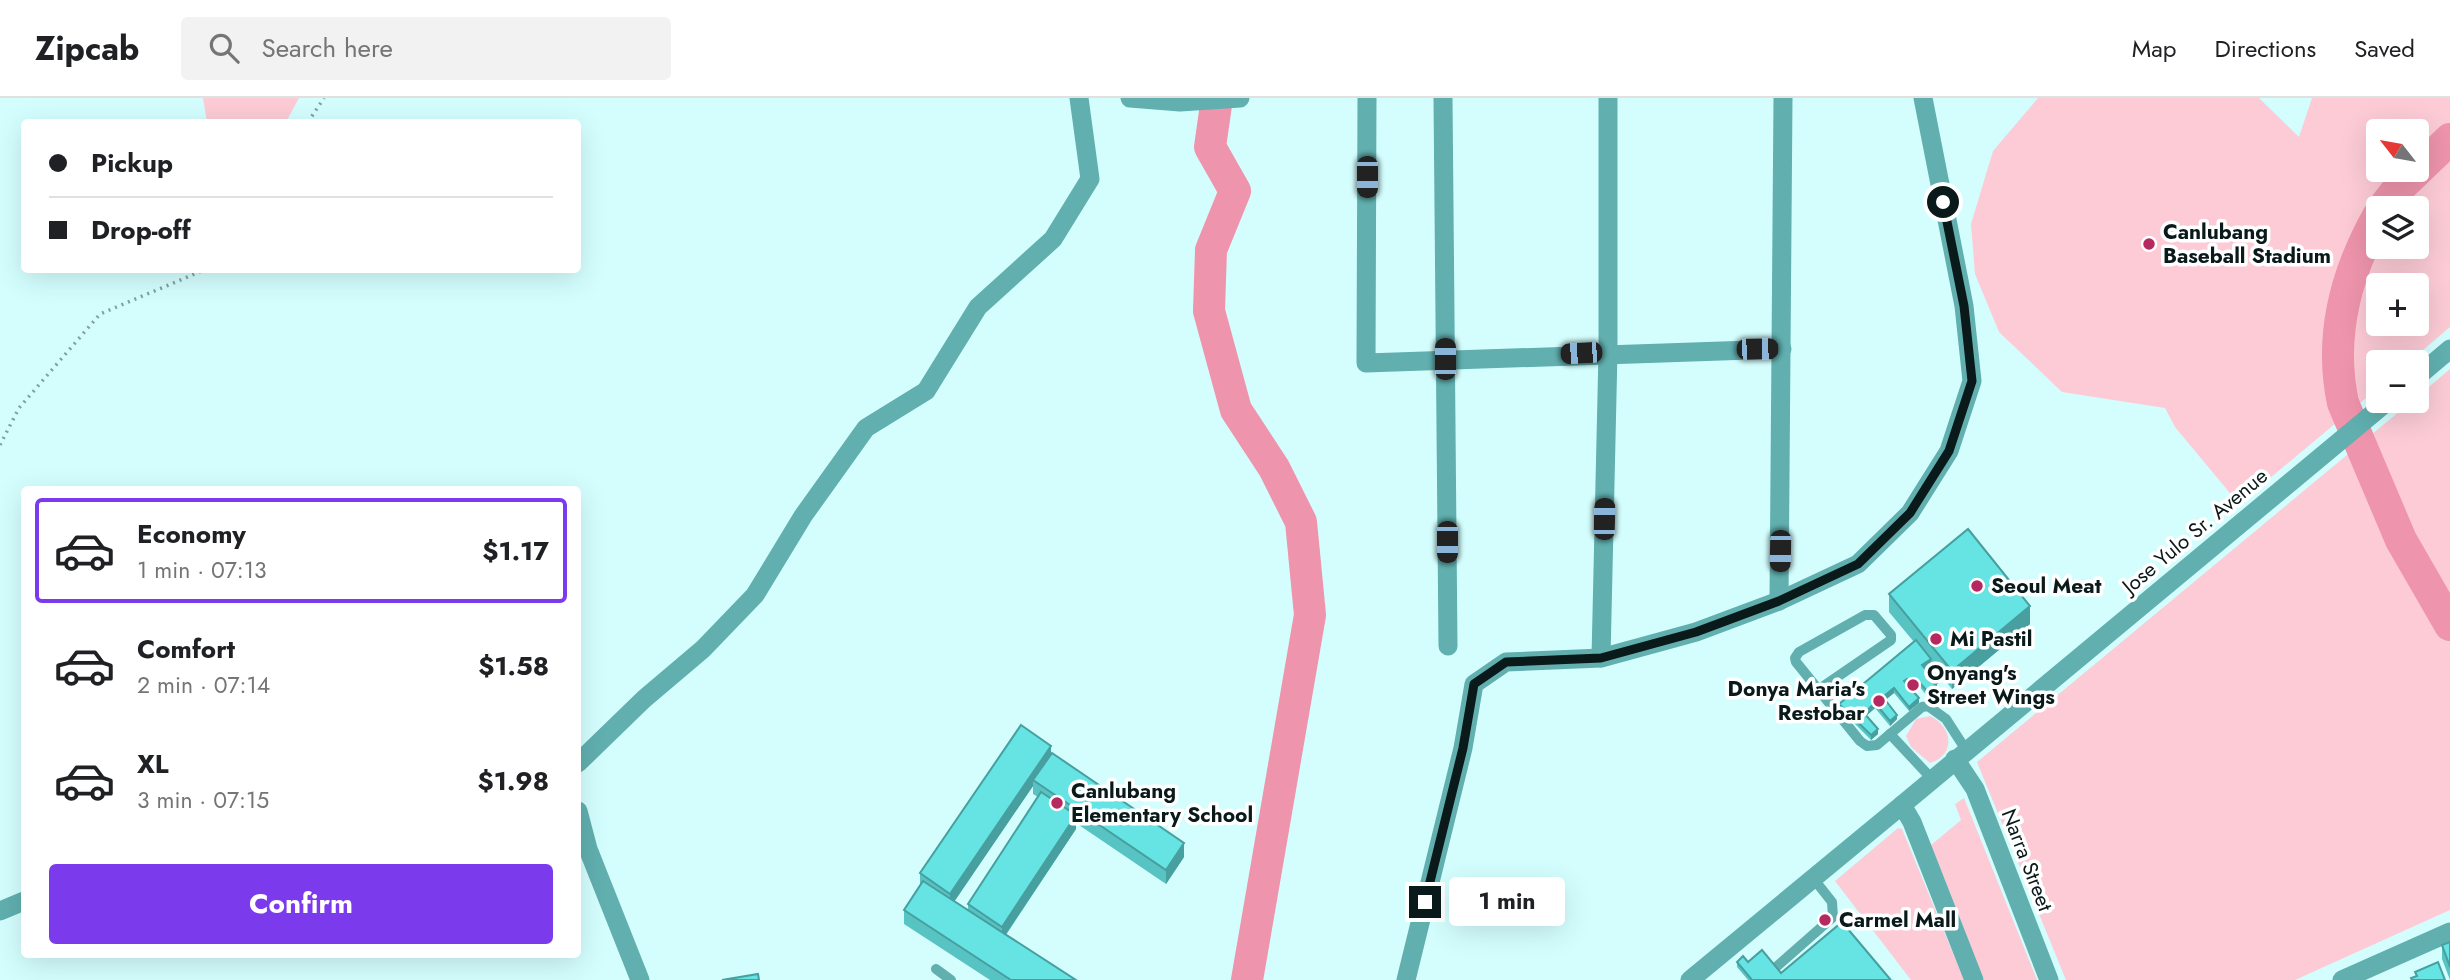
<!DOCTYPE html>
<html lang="en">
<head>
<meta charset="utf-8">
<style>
  :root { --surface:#fff; --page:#f2f2f2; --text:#202124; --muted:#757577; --line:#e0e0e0; --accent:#7c3aed }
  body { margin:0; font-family:Jost,sans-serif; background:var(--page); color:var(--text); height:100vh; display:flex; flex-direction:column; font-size:26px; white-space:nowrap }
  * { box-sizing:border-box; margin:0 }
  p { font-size:23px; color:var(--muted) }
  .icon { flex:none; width:38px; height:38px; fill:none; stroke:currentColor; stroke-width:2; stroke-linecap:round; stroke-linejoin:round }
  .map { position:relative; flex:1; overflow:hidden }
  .side { position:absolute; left:21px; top:388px; width:560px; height:472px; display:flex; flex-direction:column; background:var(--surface); border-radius:7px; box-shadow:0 7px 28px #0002 }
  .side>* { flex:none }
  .banner { position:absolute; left:21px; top:21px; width:560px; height:154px; border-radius:7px; box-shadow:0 7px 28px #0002; display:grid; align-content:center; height:154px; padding:0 28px; background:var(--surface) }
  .needle { width:46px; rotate:301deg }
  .controls { position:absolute; left:2366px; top:21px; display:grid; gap:14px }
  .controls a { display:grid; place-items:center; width:63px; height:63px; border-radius:7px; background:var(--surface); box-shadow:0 7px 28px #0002; font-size:35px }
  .end { position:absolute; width:32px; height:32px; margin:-16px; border:9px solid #0a1919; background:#fff; box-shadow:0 0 0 4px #fff }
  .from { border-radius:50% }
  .bubble { position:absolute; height:49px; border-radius:7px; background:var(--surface); box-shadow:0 7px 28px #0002; font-size:23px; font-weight:700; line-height:49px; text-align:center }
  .car { position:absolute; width:21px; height:42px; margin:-21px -10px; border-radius:9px; box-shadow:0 0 5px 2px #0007; background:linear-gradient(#222 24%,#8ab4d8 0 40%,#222 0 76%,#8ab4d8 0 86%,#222 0) }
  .banner b { display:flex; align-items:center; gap:24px; height:66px; font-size:26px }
  .banner b+b { border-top:2px solid var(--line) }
  .banner i { width:18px; height:18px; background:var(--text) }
  ul { padding:12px 0 0; list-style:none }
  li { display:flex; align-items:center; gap:21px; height:105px; margin:0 14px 10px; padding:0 14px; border:4px solid transparent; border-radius:7px }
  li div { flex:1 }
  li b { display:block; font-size:26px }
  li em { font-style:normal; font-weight:700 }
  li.current { border-color:var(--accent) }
  li>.icon { width:63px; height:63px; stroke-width:1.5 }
  .cta { display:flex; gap:14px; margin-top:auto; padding:14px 28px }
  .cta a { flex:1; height:80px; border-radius:7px; background:var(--accent); color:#fff; font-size:28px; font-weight:700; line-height:80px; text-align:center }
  header { display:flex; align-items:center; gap:42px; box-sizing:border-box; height:98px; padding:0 35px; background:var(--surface); border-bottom:2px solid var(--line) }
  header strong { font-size:33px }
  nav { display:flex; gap:38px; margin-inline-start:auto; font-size:24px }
  .search { width:490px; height:63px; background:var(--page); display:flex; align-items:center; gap:18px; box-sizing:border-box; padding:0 24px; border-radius:7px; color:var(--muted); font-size:26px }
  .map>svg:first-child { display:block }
</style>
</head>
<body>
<header>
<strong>Zipcab</strong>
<div class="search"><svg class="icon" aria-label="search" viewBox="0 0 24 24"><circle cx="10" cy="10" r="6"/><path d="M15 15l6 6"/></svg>Search here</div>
<nav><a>Map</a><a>Directions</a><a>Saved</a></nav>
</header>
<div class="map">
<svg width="2450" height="882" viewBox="0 0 2450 882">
  <rect width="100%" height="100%" fill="#d4fefe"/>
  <!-- green -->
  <g fill="#fccbd6" fill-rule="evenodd">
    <path d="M203 0H299L286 24H207Z"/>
    <path d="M2038 0H2259L2299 39 2312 0H2450V229L2409 264H2378V290L2239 406 2175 329 2165 310 2062 294 1999 234 1975 176 1971 126 1993 53ZM2417 33V72H2378V33ZM2417 110V149H2378V110ZM2417 187V226H2378V187Z"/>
    <path d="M2450 271V812L2295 882H2066L1977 664 2412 303H2417V299Z"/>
    <path d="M1930 618C1953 629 1956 657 1930 665L1911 649 1906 638 1916 621Z"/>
    <path d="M1964 700 2037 882H1984L1931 747 1961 722 1955 706Z"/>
    <path d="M1898 730 1902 731 1964 882H1911L1835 783Z"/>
  </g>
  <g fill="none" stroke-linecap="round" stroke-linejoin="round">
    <!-- river -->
    <g stroke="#ee94ac" stroke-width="32">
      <path d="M1217 0 1210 49 1235 93 1211 152 1209 213 1236 312 1274 370 1301 424 1310 517 1247 882"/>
      <path d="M2383 110 2397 92 2450 41"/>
      <path d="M2378 118C2346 175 2329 239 2343 305L2401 442 2450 527"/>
    </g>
    <!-- path -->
    <g stroke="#81a0a0" stroke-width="3.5" stroke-dasharray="2 5" stroke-linecap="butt">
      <path d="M308 24 324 0"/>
      <path d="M0 347 19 310 100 216 204 172"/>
    </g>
    <!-- service -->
    <g stroke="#61afaf" stroke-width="10">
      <path d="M1818 592 1891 542V537L1874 517H1865L1799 554 1795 560 1796 564 1860 643 1867 648 1877 647 1922 609 1928 608 1946 621 1966 652"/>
      <path d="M1890 636 1932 681"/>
      <path d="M1775 870 1833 819 1832 804 1813 780"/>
      <path d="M936 871 951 882"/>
    </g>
    <!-- minor -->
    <g stroke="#61afaf" stroke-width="19">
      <path d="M1130 0 1180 4 1240 0"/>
      <path d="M1367 0 1366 265 1782 251"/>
      <path d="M1443 0 1448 548"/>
      <path d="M1779 503 1783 0"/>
      <path d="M1601 560 1608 254V0"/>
      <path d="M1955 661 1975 691 2049 882"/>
      <path d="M578 665 644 601 703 551 755 497 803 418 866 330 926 293 978 209 1053 141 1090 81 1079 0"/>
      <path d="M578 713 588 751 640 882"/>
      <path d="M0 813 24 803"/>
      <path d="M1406 882 1463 650 1474 586 1506 564 1601 560 1696 534 1779 503 1858 466 1910 415 1949 353 1972 283 1964 208 1923 0"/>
      <path d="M1690 882 1902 707"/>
      <path d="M2342 882 2450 834"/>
    </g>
    <!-- tertiary -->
    <g stroke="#61afaf" stroke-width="19">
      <path d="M2417 279 2450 251"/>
      <path d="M1974 882 1912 724 1902 707 2388 303"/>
    </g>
  </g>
  <!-- wall -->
  <g fill="#58c3c3" fill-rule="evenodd">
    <path d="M1889 496 2030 526 1952 591 1931 565 1925 570 1937 590 1927 598 1919 588 1913 593 1919 605 1909 613 1894 595 1885 602 1897 621 1890 628 1875 610 1866 618 1878 636 1871 642 1839 610V606L1914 544 1889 514Z"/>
    <path d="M1051 655 1184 759 1166 786 1076 725V731L1006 837 1076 882H990L904 826V812L920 787V775ZM1033 688V696L1038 699 968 806V812L954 803Z"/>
    <path d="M2450 844V882L2442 861V847Z"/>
    <path d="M1737 864H1748L1781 875 1890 881 1894 882H1748L1737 869Z"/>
  </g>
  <!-- shaded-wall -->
  <g fill="#479f9f">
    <path d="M2030 508V526L1952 591V573Z"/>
    <path d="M1931 561V565L1922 572V567Z"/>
    <path d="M1919 584V588L1913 593V589Z"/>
    <path d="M1937 585V590L1927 598V593Z"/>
    <path d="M1894 590V595L1883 604V599Z"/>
    <path d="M1919 600V605L1909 613V609Z"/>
    <path d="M1875 605V610L1864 620V615Z"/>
    <path d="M1897 617V621L1890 628V623Z"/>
    <path d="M1878 631V636L1871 642V637Z"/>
    <path d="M1051 648V662L1033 682V688L950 810V796Z"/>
    <path d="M1076 717V731L1002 842V829Z"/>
    <path d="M1184 745V759L1166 786V772Z"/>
  </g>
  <!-- building -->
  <g fill="#66e3e3" stroke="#479f9f" stroke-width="2">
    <path d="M1968 431 2030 508 1952 573 1889 496Z"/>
    <path d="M1916 542 1931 561 1922 567 1937 585 1927 593 1919 584 1913 589 1907 581 1904 583 1919 600 1909 609 1894 590 1883 599 1897 617 1890 623 1875 605 1864 615 1878 631 1871 637 1839 606Z"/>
    <path d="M1021 627 1051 648 950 796 920 775Z"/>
    <path d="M1052 655 1184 745 1166 772 1033 682Z"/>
    <path d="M1041 694 1076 717 1002 829 968 806Z"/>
    <path d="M923 783 1076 882H1011L904 812Z"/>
    <path d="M1842 824 1890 881 1889 882H1752L1737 864 1743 858 1748 864 1762 852 1781 875Z"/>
    <path d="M2450 844V869L2442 847Z"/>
    <path d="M2438 864 2445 882H2412L2411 880 2417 878 2415 874Z"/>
    <path d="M758 876 759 882H722Z"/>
  </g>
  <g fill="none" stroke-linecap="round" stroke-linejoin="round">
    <!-- route -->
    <path stroke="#0a1919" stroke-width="9" d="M1425 804 1463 650 1474 586 1506 564 1601 560 1696 534 1779 503 1858 466 1910 415 1949 353 1972 283 1964 208 1943 104"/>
  </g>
  <!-- markers -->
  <g fill="#b62960" stroke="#fff" stroke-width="2.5">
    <circle cx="2149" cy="146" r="7"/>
    <circle cx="1977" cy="488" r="7"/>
    <circle cx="1936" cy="541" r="7"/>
    <circle cx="1913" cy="587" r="7"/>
    <circle cx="1879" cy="603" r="7"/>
    <circle cx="1057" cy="705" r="7"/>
    <circle cx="1825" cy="822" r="7"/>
  </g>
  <g text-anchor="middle" stroke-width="7" stroke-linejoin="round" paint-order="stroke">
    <!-- poi labels -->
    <g font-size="21" font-weight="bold" fill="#0a1919" stroke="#fff" text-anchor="start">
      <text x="2163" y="141">Canlubang<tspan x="2163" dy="24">Baseball Stadium</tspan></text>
      <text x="1991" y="495">Seoul Meat</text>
      <text x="1950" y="548">Mi Pastil</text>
      <text x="1927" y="582">Onyang's<tspan x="1927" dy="24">Street Wings</tspan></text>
      <text x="1865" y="598" text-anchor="end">Donya Maria's<tspan x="1865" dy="24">Restobar</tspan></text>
      <text x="1071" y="700">Canlubang<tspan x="1071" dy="24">Elementary School</tspan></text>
      <text x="1839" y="829">Carmel Mall</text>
    </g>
    <!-- street labels -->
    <g font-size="21" fill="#0a1919" stroke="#fff">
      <text transform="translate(2195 433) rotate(-40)" y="7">Jose Yulo Sr. Avenue</text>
      <text transform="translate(2027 762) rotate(69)" y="7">Narra Street</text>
    </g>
  </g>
</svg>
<div class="controls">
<a><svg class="needle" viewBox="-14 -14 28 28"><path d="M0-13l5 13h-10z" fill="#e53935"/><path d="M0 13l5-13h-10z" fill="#757577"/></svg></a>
<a><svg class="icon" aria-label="layers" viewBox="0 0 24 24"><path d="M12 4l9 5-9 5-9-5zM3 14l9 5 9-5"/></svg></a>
<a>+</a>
<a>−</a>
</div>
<i class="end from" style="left:1943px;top:104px"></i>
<i class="end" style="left:1425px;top:804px"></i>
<div class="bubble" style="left:1449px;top:779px;width:116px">1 min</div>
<i class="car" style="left:1367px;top:79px;rotate:180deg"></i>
<i class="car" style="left:1757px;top:251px;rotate:89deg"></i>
<i class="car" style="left:1581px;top:255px;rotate:267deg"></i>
<i class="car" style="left:1445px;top:261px;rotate:0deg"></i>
<i class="car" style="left:1604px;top:421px;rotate:1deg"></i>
<i class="car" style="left:1447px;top:444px;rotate:180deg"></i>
<i class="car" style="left:1780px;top:453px;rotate:181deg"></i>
<div class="banner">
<b><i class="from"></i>Pickup</b>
<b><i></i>Drop-off</b>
</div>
<section class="side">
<ul>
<li class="current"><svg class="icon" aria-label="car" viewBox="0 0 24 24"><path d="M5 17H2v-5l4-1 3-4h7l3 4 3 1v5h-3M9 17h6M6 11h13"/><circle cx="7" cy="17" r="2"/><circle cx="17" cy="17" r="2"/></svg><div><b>Economy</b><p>1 min · 07:13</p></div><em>$1.17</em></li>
<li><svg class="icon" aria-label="car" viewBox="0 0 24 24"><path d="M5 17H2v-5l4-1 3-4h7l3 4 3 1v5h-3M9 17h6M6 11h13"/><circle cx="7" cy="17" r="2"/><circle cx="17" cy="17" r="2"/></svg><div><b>Comfort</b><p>2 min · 07:14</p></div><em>$1.58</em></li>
<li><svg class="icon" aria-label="car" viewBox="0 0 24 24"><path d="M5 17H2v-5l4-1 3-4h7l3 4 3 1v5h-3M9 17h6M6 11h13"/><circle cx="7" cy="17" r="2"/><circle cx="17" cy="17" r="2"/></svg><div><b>XL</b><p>3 min · 07:15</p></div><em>$1.98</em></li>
</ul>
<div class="cta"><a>Confirm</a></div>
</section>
</div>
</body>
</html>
